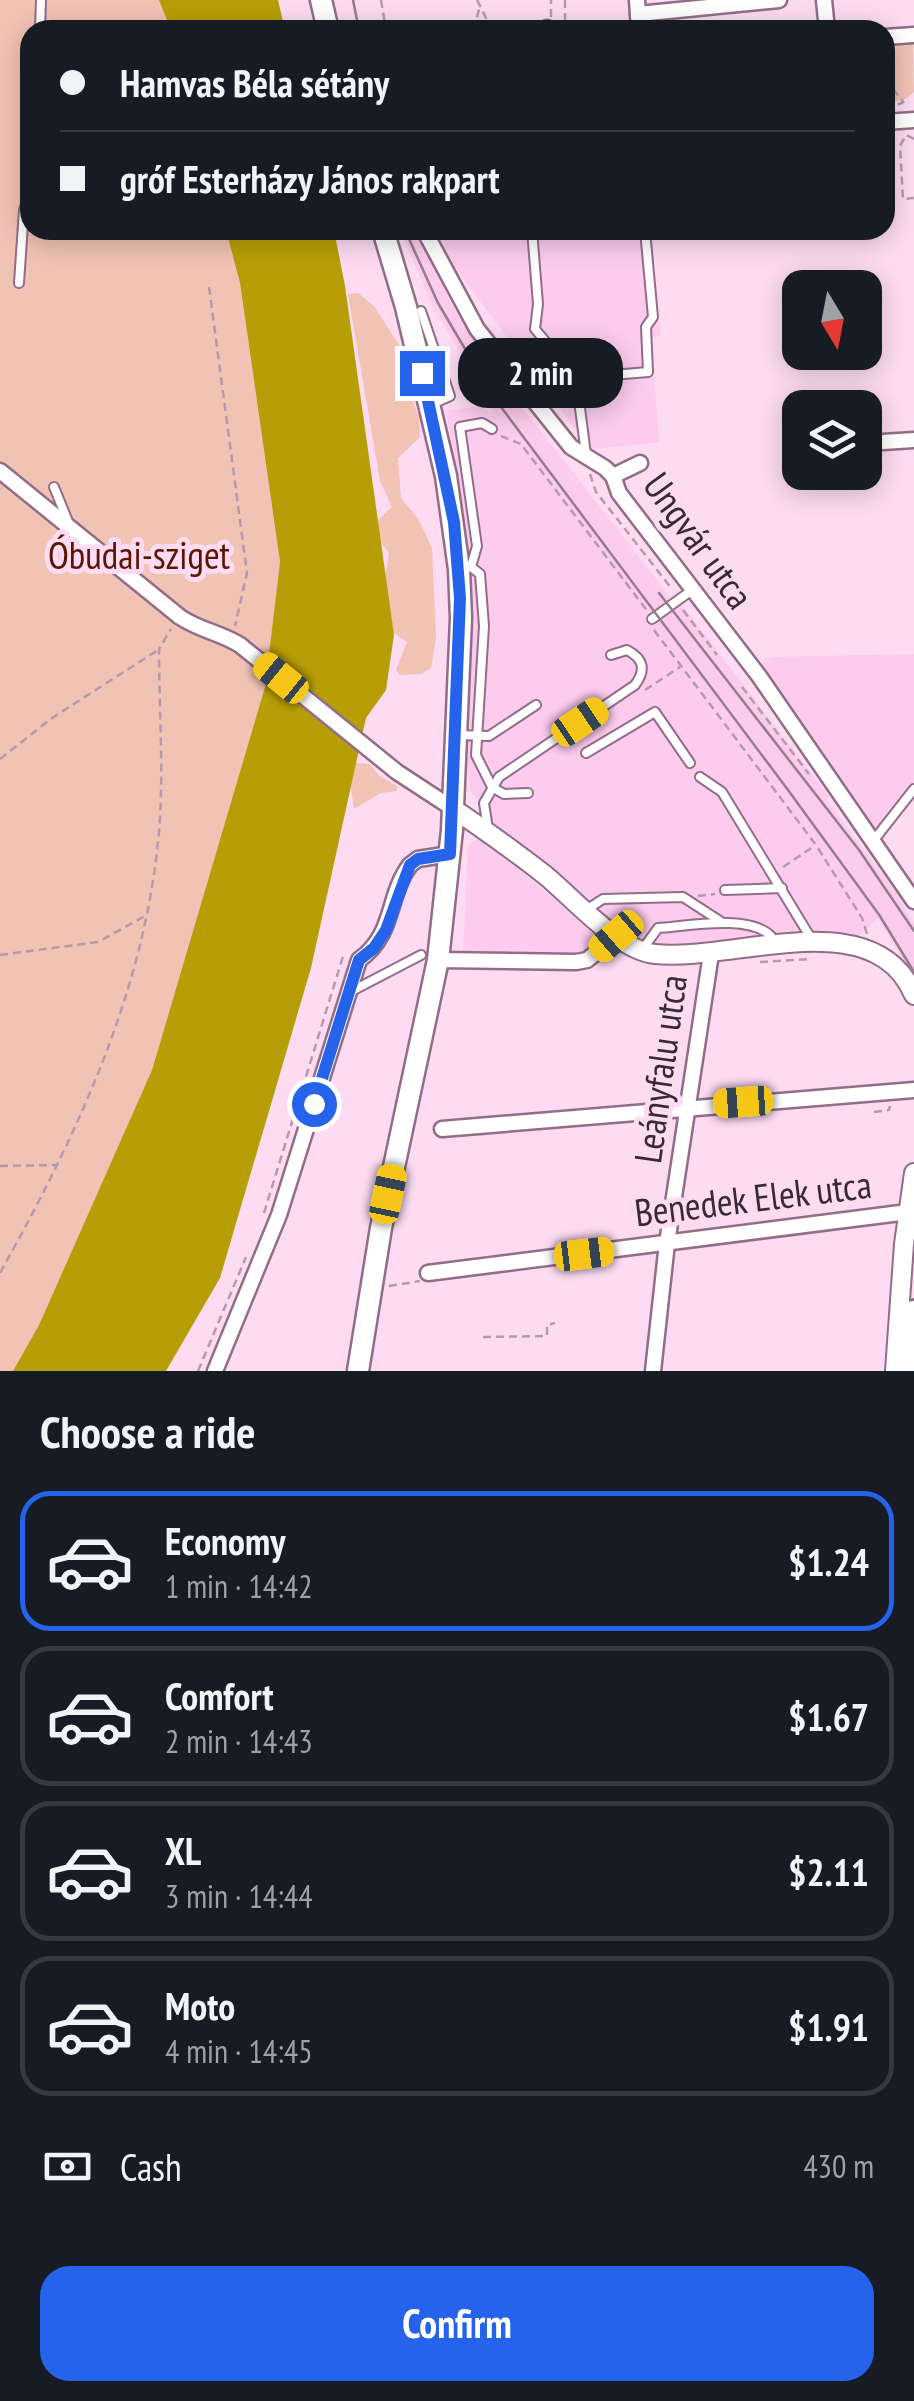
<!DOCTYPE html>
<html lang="en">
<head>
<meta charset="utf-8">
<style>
  :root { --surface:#171b24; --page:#242831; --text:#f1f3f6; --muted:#9ea1a6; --line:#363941; --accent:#2563eb }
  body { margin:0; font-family:"PT Sans Narrow",sans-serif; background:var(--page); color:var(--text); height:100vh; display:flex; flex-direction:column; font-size:38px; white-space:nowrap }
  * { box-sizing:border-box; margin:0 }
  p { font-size:32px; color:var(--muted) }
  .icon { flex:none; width:55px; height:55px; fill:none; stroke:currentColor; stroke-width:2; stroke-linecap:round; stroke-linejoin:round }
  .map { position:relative; height:1371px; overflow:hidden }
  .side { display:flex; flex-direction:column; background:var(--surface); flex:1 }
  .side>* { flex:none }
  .banner { position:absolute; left:20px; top:20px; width:875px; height:220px; border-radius:30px; box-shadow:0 5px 25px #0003; display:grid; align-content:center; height:220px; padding:0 40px; background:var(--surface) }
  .needle { width:65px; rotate:170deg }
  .fabs { position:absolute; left:782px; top:270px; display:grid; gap:20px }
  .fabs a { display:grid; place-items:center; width:100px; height:100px; border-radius:20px; background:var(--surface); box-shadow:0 5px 25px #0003; font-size:50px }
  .end { position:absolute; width:45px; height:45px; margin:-22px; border:12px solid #2563eb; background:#fff; box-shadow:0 0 0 5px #fff }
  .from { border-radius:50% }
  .bubble { position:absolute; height:70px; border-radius:30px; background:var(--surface); box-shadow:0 5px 25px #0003; font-size:32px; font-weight:800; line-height:70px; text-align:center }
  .car { position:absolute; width:30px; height:60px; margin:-30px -15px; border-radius:12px; box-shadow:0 0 8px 2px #0007; background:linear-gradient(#f5c518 24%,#345 0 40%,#f5c518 0 76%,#345 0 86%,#f5c518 0) }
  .banner b { display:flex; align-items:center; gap:35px; height:95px; font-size:38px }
  .banner b+b { border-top:2px solid var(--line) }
  .banner i { width:25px; height:25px; background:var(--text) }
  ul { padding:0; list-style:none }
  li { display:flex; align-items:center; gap:30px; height:140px; margin:0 20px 15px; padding:0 20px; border:5px solid var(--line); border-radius:30px }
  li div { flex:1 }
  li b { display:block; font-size:38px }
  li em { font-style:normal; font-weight:800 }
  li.selected { border-color:var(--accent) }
  li>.icon { width:90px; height:90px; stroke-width:1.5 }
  h2 { padding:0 40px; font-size:45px; line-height:120px }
  .pay { display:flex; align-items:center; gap:25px; height:110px; padding:0 40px; font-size:38px }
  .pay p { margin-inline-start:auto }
  .primary-button { display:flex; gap:20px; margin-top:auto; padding:20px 40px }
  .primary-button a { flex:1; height:115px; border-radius:30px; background:var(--accent); color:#fff; font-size:40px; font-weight:800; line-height:115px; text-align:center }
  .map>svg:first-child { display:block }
</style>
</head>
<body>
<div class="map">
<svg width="914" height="1371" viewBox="0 0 914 1371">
  <rect width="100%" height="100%" fill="#fddbf2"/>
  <!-- built -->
  <g fill="#fccbed">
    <path d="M400 230H419L449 300 502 382 673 601H679L829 796 826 799 896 893 914 924V978L878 918 857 938 653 949 619 928 495 824 471 792 466 760 470 604 447 411 479 406 492 413 486 394 433 307Z"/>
    <path d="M438 230H646L661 336 651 338 659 442 593 449 590 438H582L454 266Z"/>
    <path d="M914 654V789L873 841 756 668 771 657Z"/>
    <path d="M480 837 597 935 590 953 463 955 468 846Z"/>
  </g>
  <!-- green -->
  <g fill="#f1c3b5">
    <path d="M0 0H173L179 30H30V230H226L240 283 280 563 265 687 152 1070 39 1325 13 1371H0Z"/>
    <path d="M885 45H913L914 92 904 100 885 103Z"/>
    <path d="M358 293 374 306 401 348 407 387 419 417 420 437 398 458 401 498 419 520 432 548 436 638 431 668 421 674 400 675 396 670 407 642 381 624C375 597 387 580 389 553L370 528 392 507 380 481 348 294Z"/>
    <path d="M355 763 370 764 379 776 397 786V791L381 793 354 809 349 775Z"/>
  </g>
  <!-- water -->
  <g fill="#b89e06">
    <path d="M159 0H278L285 30H171Z"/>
    <path d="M226 230H334L345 286 394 635 386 690 366 718 311 968 220 1278 166 1371H13L39 1325 152 1070 265 687 280 562 240 283Z"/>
  </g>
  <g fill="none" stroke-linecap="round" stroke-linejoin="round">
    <!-- service casing -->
    <g stroke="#936d88" stroke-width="12">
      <g id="service">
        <path d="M40 30 41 0"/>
        <path d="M532 230 538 304 535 329 576 378 586 454"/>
        <path d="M19 283 24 210 30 191"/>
        <path d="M421 311 450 396 430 405"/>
        <path d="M576 378 648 372 646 327 653 317 645 230"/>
        <path d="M54 487 69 524"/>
        <path d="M471 567 477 546 460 427 482 423 492 429"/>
        <path d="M463 568 471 567 480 574 484 626 476 755 492 787 504 794 528 793"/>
        <path d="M652 619 692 590"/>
        <path d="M460 735 489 736 536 705"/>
        <path d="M586 753 655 712 690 763"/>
        <path d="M700 777 722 792 812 940"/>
        <path d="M488 829 484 803 499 777 635 685C646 670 644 659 627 650L611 655"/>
        <path d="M874 840 914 789"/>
        <path d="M725 890 782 888"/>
        <path d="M586 910 603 899 683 897 723 923"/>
        <path d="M642 950 658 928C688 926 749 914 771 936L772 943"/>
        <path d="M350 992 421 955"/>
      </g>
    </g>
    <!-- minor casing -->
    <g stroke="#936d88" stroke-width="19">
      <g id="minor">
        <path d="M637 0 639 30"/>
        <path d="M824 0 827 30"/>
        <path d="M638 14 779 0"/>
        <path d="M547 28V30"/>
        <path d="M885 37 914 35"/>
        <path d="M885 122 914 120"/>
        <path d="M424 230 477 329 571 447 605 468 613 476 619 493 759 676 914 901"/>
        <path d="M883 442 914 440"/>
        <path d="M0 471 180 617C199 630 221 633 240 645L397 772 452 808"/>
        <path d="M613 476 640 463"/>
        <path d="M438 960 576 962 587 960 616 936"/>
        <path d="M442 1129 914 1090"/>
        <path d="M428 1273 908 1212"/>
        <path d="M215 1371 279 1215 359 960C396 933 386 897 410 865L418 859 450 854"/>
        <path d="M653 1371 667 1243 711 954"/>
      </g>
    </g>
    <!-- tertiary casing -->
    <g stroke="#936d88" stroke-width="22">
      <g id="tertiary">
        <path d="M452 808C484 829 515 852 545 875 573 898 619 951 655 954 734 962 874 901 914 995"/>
        <path d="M895 1371 904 1244 914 1173"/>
      </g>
    </g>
    <!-- secondary casing -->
    <g stroke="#936d88" stroke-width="25">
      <g id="secondary">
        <path d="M321 0 328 30"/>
        <path d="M358 1371 381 1228 438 960 452 830 461 618 459 569 446 476 406 307 383 230"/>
      </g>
    </g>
    <!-- primary casing -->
    <g stroke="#936d88" stroke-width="28">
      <path id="primary" d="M907 1371 914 1312"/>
    </g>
    <!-- path -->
    <g stroke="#b59aac" stroke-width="2.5" stroke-dasharray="8 5" stroke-linecap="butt">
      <path d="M381 0 386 30"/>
      <path d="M477 0 492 30"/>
      <path d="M565 0V23L569 30"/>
      <path d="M551 17V0"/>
      <path d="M474 30 479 9"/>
      <path d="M885 79 904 103"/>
      <path d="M885 107 903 103"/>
      <path d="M914 139 906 135 900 146 903 199 914 198"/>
      <path d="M209 287 247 573 235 626"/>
      <path d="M501 436 521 444 648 612"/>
      <path d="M590 474 596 492 672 589"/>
      <path d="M683 610 717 655"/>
      <path d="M654 630 816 845 862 918 867 934"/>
      <path d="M742 687 809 774"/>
      <path d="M645 690 680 667"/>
      <path d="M0 759 52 718 158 650"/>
      <path d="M783 867 813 847"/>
      <path d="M698 896 715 894"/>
      <path d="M0 955 98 942 145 916"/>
      <path d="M760 962 812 959"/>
      <path d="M874 1112 889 1110 890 1106"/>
      <path d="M0 1166 56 1165"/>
      <path d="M264 1213 344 953"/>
      <path d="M0 1273C77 1135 145 991 159 832 164 771 159 710 159 649L171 629"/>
      <path d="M389 1286 420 1281"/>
      <path d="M483 1337 547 1336V1325L555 1323"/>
      <path d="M198 1371 246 1257"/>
    </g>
    <!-- service -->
    <use href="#service" stroke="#fff" stroke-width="8"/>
    <!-- minor -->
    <use href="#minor" stroke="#fff" stroke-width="14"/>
    <!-- tertiary -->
    <use href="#tertiary" stroke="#fff" stroke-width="18"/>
    <!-- secondary -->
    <use href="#secondary" stroke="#fff" stroke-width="20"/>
    <!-- primary -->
    <use href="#primary" stroke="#fff" stroke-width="22"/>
    <!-- tram -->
    <g stroke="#967d8e" stroke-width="2.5">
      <path d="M353 0 359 30"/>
      <path d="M405 230 438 303 492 395 788 790 880 916 914 972"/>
      <path d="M659 593 859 850 914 931"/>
    </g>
  </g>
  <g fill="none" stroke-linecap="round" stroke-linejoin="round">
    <!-- route -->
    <path stroke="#2563eb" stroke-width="12" d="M314 1104 359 960 374 948 386 930 410 865 418 859 450 854 460 598 454 522 422 373"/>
  </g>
  <g text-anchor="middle" stroke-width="10" stroke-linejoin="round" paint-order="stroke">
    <!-- street labels -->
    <g font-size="38" fill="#392934" stroke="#fddbf2">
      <text transform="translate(698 541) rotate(54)" y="13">Ungvár utca</text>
      <text transform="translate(661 1069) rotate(-82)" y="13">Leányfalu utca</text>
      <text transform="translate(753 1199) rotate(-7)" y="13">Benedek Elek utca</text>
    </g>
    <!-- park labels -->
    <g font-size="38" fill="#5a1600" stroke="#fddbf2">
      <text x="139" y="569">Óbudai-sziget</text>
    </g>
  </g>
</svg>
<div class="fabs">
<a><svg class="needle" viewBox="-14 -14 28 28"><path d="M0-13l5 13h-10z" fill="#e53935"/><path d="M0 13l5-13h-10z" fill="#9ea1a6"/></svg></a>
<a><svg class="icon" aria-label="layers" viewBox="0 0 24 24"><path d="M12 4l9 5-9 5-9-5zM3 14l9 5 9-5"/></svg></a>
</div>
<i class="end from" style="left:314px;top:1104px"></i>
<i class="end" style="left:422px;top:373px"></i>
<div class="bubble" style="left:458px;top:338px;width:165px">2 min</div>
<i class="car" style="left:281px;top:678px;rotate:309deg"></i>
<i class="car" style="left:580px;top:722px;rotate:56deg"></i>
<i class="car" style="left:616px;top:936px;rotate:229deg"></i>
<i class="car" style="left:743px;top:1102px;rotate:266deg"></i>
<i class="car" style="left:388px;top:1194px;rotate:12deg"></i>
<i class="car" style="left:584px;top:1254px;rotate:83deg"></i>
<div class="banner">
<b><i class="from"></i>Hamvas Béla sétány</b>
<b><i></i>gróf Esterházy János rakpart</b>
</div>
</div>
<section class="side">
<h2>Choose a ride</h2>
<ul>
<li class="selected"><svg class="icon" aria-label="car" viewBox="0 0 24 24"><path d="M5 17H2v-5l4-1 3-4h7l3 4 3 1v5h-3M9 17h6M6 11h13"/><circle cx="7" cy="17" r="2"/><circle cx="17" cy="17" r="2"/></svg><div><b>Economy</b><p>1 min · 14:42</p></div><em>$1.24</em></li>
<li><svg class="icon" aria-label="car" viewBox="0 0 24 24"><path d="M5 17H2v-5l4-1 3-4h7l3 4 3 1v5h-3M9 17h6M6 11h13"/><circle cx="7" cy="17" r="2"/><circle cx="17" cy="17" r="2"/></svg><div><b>Comfort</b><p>2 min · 14:43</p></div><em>$1.67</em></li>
<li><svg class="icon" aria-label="car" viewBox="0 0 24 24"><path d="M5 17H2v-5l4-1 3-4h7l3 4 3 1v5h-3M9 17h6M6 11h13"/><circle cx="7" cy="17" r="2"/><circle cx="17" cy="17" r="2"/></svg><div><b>XL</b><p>3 min · 14:44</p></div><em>$2.11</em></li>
<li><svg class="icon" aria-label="car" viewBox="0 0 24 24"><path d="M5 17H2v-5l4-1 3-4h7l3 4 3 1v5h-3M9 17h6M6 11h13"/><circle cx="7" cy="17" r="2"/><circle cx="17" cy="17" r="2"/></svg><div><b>Moto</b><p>4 min · 14:45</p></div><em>$1.91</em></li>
</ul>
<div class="pay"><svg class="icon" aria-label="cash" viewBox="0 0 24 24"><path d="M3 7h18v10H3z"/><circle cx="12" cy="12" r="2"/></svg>Cash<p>430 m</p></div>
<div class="primary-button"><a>Confirm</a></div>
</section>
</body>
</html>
